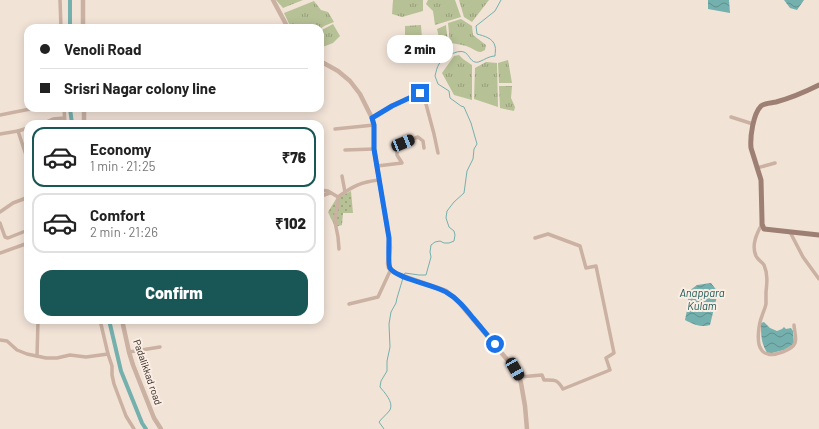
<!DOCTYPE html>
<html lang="en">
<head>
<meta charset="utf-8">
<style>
  :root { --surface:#fff; --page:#f2f2f2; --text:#222; --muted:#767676; --line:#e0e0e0; --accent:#195756 }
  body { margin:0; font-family:Barlow,sans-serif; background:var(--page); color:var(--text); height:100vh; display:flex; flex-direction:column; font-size:15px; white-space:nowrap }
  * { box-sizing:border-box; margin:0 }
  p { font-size:13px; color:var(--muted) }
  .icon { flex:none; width:22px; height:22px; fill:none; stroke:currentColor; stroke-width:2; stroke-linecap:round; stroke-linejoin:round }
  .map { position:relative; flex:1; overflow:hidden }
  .details { position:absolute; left:24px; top:120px; width:300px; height:204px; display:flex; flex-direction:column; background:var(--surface); border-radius:12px; box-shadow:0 2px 10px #0003 }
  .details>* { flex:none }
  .hud { position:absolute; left:24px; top:24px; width:300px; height:88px; border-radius:12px; box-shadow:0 2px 10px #0003; display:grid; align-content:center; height:88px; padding:0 16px; background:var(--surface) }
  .end { position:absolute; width:18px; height:18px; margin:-9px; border:5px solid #1a73e8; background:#fff; box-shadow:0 0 0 2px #fff }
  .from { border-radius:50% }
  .bubble { position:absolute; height:28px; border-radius:12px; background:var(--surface); box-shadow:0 2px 10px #0003; font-size:13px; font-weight:800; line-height:28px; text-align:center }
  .car { position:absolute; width:12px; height:24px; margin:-12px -6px; border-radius:5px; box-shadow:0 0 3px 1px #0007; background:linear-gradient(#222 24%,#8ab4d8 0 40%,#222 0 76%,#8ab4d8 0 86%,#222 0) }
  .hud b { display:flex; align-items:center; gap:14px; height:38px; font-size:15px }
  .hud b+b { border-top:1px solid var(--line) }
  .hud i { width:10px; height:10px; background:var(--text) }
  ul { padding:7px 0 0; list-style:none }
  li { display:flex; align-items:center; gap:12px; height:60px; margin:0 8px 6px; padding:0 8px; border:2px solid var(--line); border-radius:12px }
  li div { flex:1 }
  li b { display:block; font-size:15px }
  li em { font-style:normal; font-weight:800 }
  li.on { border-color:var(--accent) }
  li>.icon { width:36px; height:36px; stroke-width:1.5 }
  .action { display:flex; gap:8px; margin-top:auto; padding:8px 16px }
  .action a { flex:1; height:46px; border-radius:12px; background:var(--accent); color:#fff; font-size:16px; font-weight:800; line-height:46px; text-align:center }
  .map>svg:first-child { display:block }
</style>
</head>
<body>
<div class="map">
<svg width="819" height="429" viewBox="0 0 819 429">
  <defs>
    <pattern id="grass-tufts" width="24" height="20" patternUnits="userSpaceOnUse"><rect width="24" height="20" fill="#b7c196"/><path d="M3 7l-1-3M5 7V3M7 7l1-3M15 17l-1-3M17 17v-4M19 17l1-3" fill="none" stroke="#969d7a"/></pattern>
    <pattern id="park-dots" width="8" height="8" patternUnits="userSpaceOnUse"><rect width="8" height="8" fill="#b7c196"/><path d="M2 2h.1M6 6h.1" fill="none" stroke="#969d7a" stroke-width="1.8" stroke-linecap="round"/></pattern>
    <pattern id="water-waves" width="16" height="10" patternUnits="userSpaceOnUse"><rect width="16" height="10" fill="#74b0ad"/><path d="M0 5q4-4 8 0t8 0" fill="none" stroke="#608f8d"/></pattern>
  </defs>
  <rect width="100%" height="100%" fill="#f2e3d7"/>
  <!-- grass -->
  <g fill="url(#grass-tufts)">
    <path d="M276 0H303L283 8Z"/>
    <path d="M393 0H423V11L402 17 392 14Z"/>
    <path d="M428 0H455L461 17 435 25 433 11 426 4Z"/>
    <path d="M459 0H489L472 22 464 17Z"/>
    <path d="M314 1 321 10 328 12 334 22 324 26 320 29V28H291L284 13Z"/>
    <path d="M461 19 472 26 473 35 486 45 485 50 481 52C477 52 475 50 471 48 465 45 457 44 450 43L448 23Z"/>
    <path d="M333 24 340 36 333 43 320 48V31Z"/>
    <path d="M421 25 422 39 405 41V26Z"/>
    <path d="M446 25 448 44 442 51 437 29Z"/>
    <path d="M459 55 463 59 472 65V100L454 95 442 73 454 56Z"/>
    <path d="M508 60 512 83H499L498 63Z"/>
    <path d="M486 62 497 63 498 107 474 99 475 68Z"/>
    <path d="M499 86H512L511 98 515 107 514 111 500 108Z"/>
  </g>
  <!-- park -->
  <path fill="url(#park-dots)" d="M351 191 353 213H343L342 225 335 227 328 212 336 199Z"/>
  <!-- water -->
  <g fill="url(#water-waves)">
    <path d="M708 0H729L730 13 708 9Z"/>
    <path d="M784 0H804L797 10 790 8Z"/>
    <path d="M711 283 718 292 710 325C701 328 693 324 685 320L687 310 689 291 697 285Z"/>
    <path d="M764 322 770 328 777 331 782 329 784 327 786 329 791 328 793 331 794 344 784 350 768 354C761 344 761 335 761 323Z"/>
  </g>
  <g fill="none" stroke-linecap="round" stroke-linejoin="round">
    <!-- stream -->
    <g stroke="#74b0ad" stroke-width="1">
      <path d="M404 275 405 273 419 275H426L431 257 430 252 431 245 435 242 440 241 444 243H449L454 241 455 235 454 231 449 227 446 218 447 211 454 202 464 193 467 171 473 159 474 149 477 144 471 123 464 107 461 106 450 98 449 91 438 84 435 76C436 72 437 67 439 64 443 58 457 49 464 52 469 54 470 61 475 62 479 64 487 56 495 56 495 53 496 49 495 46 493 38 484 36 477 34L476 26 495 11 501 0"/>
      <path d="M384 429 379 422C382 418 387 414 390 410 394 402 384 392 380 387L381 381 387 371V361L390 347 389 324 391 312 396 303 397 298 403 278"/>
    </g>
    <!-- canal -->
    <g stroke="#74b0ad" stroke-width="4">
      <path d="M70 0V28"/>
      <path d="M70 108 72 124"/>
      <path d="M109 320 121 371 142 423 146 429"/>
    </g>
    <!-- minor -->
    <g stroke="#cab1a2" stroke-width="3.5">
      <path d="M60 0 61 28"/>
      <path d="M64 108 65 124"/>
      <path d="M0 115 35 108"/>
      <path d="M731 117 753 124"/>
      <path d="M372 118 392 105 420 93 426 104 434 134 438 153"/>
      <path d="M42 124 53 119 64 118"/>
      <path d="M335 129 374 125"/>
      <path d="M18 131 27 158"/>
      <path d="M0 134 18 131 28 128"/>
      <path d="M345 150 374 149"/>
      <path d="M377 166 402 163 397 155V145L418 137 423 141 424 148"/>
      <path d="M757 168 775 163"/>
      <path d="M342 176 345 192"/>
      <path d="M320 190 328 191 338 197C353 186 361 182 379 180"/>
      <path d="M338 197V203L336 213 335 222 338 237 339 249"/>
      <path d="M320 198 321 196 330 193"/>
      <path d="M0 212 13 203 26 198"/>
      <path d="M26 218 28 224"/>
      <path d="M0 223 5 237 8 238 28 230"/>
      <path d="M762 224C757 233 751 245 756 256 758 260 762 262 764 265 768 274 767 283 766 292 766 296 766 301 766 304 765 309 763 312 762 316 759 323 756 342 761 349 762 351 765 354 768 354 775 356 792 350 795 343 797 338 794 330 794 325"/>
      <path d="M790 232 803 257 819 279"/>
      <path d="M0 253 28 243"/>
      <path d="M349 304 378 297 391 269"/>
      <path d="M100 320 108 354 112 366V375L114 384 126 416 134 429"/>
      <path d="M0 340 7 341 17 350 27 354 46 358H57L70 355 86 357 108 354"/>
      <path d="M129 352 160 347"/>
      <path d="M37 356 38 321 42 320"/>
      <path d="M519 377 542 375 544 380C555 380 557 379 563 389L610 370 606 358 614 353 596 266 586 268 580 246 548 234 535 238"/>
    </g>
    <!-- tertiary -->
    <g stroke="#cab1a2" stroke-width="4.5">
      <path d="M273 0 288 28"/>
      <path d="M83 28V0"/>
      <path d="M320 61 338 71 350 81 360 94 372 118 374 125V149L389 238 390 248 388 264 389 268 392 271 400 275 446 291 456 299 515 369 519 377 521 383 525 406 527 429"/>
      <path d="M84 108V124"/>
      <path d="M122 320 129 352 133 365 154 418 161 429"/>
    </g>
    <!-- secondary -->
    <path stroke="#9e7f74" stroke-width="5" d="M819 85C805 92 791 98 776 102 771 103 764 103 761 106 753 114 750 137 751 148L761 180 762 220V224L764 229 819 235"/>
  </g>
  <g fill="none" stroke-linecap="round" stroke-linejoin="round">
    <!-- route -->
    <path stroke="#1a73e8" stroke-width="5" d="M420 93 392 106 372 118 374 125V149L389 238C389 243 388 265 390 268 395 278 435 285 446 292 457 298 465 308 473 318 480 326 487 335 495 344"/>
  </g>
  <g text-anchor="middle" stroke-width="4" stroke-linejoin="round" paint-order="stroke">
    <!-- street labels -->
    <g font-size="10" fill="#342925" stroke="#faede3">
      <text transform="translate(148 372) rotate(71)" y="4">Padalikkad road</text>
    </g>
    <!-- water labels -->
    <g font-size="11" font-style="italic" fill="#195756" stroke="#faede3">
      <text x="702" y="297">Anappara<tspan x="702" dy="13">Kulam</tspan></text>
    </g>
  </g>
</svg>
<i class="end from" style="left:495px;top:344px"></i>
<i class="end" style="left:420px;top:93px"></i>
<div class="bubble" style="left:387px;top:35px;width:66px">2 min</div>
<i class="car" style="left:403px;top:143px;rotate:68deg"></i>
<i class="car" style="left:515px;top:369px;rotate:150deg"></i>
<div class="hud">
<b><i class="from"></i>Venoli Road</b>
<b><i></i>Srisri Nagar colony line</b>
</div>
<section class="details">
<ul>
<li class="on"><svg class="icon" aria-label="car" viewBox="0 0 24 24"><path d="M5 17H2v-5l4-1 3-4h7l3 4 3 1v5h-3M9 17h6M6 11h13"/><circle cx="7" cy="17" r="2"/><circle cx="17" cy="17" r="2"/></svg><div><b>Economy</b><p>1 min · 21:25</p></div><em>₹76</em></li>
<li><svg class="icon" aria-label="car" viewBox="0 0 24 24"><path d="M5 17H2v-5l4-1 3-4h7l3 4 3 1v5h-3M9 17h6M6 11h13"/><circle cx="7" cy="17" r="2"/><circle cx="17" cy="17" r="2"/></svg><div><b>Comfort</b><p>2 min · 21:26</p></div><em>₹102</em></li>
</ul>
<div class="action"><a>Confirm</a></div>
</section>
</div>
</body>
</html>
